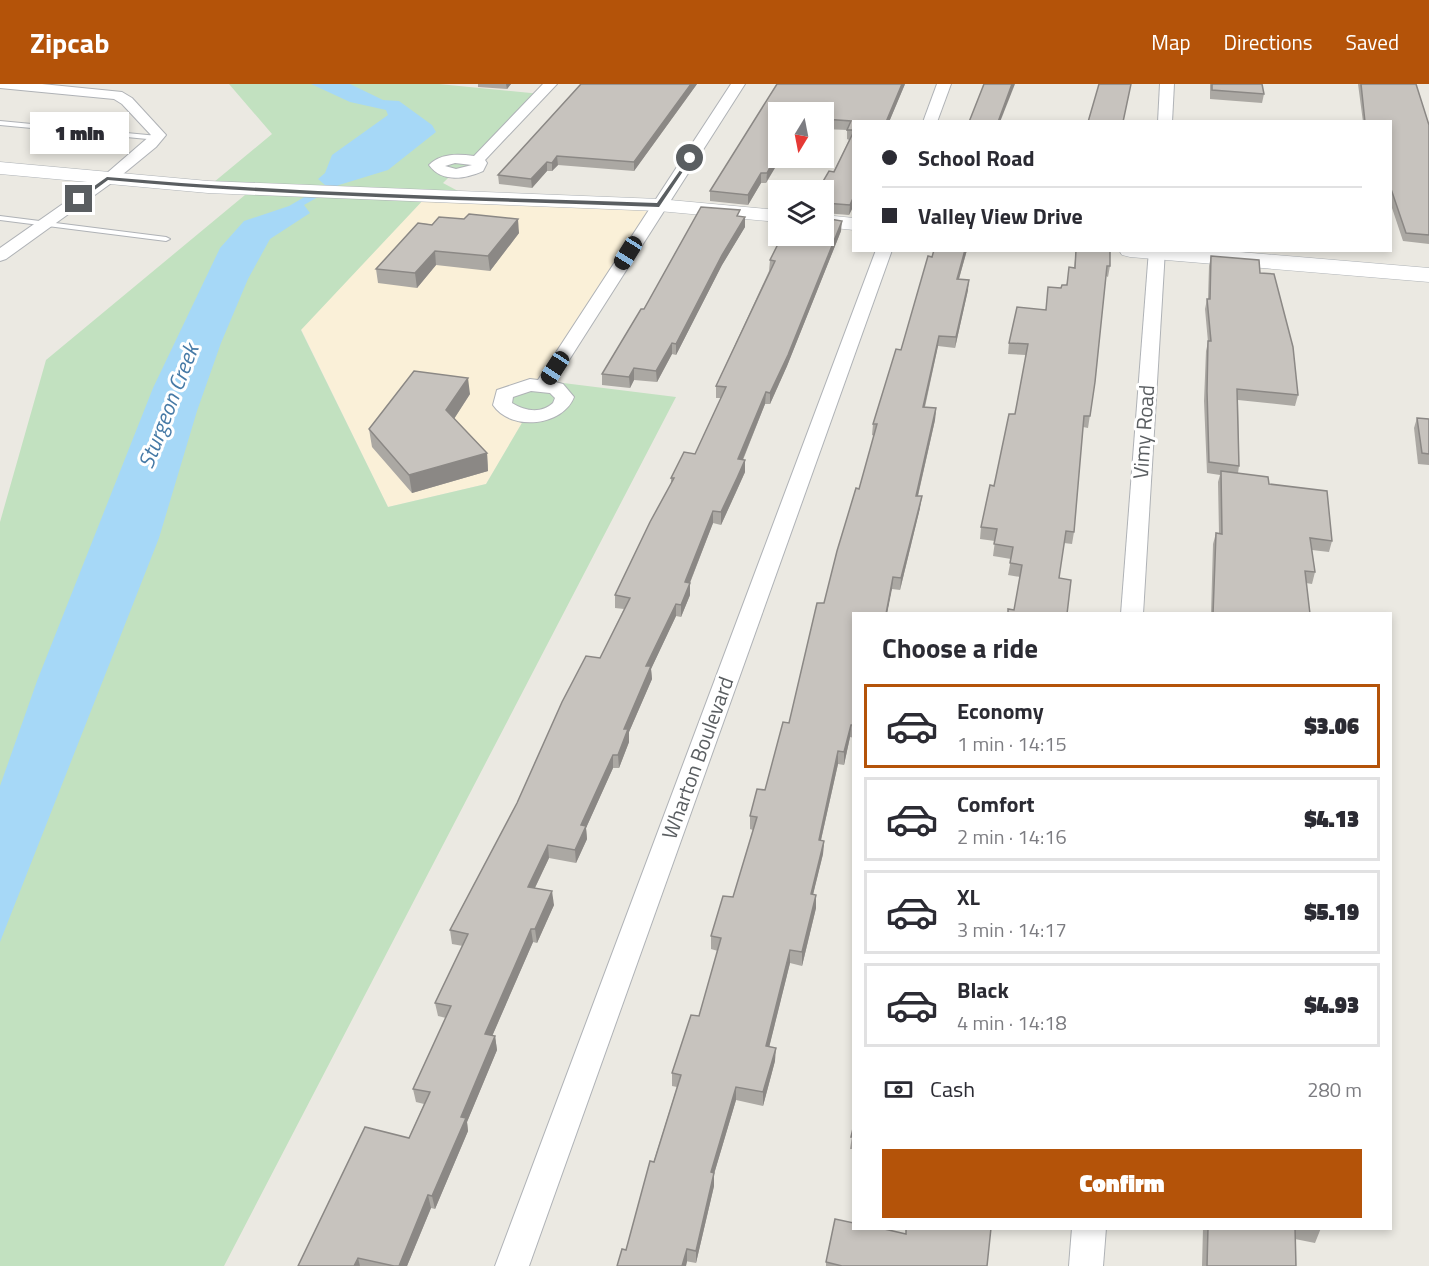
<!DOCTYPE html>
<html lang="en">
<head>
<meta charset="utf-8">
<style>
  :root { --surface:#fff; --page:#f2f2f3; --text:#2b2b33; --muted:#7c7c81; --line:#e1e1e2; --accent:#b45309 }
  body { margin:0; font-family:"Titillium Web",sans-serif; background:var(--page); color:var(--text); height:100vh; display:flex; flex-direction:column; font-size:22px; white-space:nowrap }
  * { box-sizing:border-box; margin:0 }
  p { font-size:20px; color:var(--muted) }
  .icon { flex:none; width:33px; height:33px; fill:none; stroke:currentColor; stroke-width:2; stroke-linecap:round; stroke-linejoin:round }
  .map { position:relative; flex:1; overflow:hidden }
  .details { position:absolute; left:852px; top:528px; width:540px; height:618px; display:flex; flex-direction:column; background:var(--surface); border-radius:0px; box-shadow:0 3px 9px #0003 }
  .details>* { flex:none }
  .banner { position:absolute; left:852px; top:36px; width:540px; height:132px; border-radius:0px; box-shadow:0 3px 9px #0003; display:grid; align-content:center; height:132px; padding:0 30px; background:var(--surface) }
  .needle { width:39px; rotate:190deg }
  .tools { position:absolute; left:768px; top:18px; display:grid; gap:12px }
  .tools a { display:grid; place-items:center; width:66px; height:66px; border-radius:0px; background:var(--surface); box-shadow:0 3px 9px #0003; font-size:30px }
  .end { position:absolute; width:27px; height:27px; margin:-14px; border:8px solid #5a5e61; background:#fff; box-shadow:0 0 0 3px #fff }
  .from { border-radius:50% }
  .bubble { position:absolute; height:42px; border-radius:0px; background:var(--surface); box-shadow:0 3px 9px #0003; font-size:20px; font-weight:800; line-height:42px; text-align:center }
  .car { position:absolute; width:18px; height:36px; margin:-18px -9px; border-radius:8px; box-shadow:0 0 4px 2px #0007; background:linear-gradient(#222 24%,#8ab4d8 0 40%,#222 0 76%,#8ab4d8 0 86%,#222 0) }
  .banner b { display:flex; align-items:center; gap:21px; height:57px; font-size:22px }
  .banner b+b { border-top:2px solid var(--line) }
  .banner i { width:15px; height:15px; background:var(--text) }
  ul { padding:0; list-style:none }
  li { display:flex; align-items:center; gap:18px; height:84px; margin:0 12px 9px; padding:0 18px; border:3px solid var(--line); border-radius:0px }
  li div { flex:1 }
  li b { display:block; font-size:22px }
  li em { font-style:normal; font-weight:800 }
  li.on { border-color:var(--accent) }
  li>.icon { width:54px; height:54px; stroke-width:1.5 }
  h2 { padding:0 30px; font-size:27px; line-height:72px }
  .pay { display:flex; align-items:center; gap:15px; height:66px; padding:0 30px; font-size:22px }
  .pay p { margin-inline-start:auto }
  .primary-button { display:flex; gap:12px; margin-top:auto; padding:12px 30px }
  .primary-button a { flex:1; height:69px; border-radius:0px; background:var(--accent); color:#fff; font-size:24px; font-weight:800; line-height:69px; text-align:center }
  header { display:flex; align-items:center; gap:36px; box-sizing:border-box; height:84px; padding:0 30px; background:var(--accent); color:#fff }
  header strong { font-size:28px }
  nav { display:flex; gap:33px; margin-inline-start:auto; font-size:21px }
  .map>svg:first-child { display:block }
</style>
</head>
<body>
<header>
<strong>Zipcab</strong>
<nav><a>Map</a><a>Directions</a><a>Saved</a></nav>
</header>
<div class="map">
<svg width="1429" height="1182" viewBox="0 0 1429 1182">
  <rect width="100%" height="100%" fill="#ebe9e2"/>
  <!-- commercial -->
  <path fill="#faf0d8" d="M426 113 659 121 547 297 486 400 388 423 301 245Z"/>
  <!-- green -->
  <path fill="#c2e1c0" d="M229 0H439L541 10 480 79 452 90 443 99 458 107 426 113 301 246 388 423 486 400 526 332 501 316 547 297 676 313 224 1182H0V438L46 276 251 106 208 103 272 50Z"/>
  <!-- water -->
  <path fill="#a6d8f7" d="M311 0H350L383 16 399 17 432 41 436 48 388 86 339 101 304 121 310 129 270 155 248 195 221 259 197 327 159 454 0 858V702L37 597 153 304 220 164 244 137 289 122 325 101 318 95 325 89 332 71 388 31 386 26 350 18Z"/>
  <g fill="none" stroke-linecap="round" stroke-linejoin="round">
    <!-- lane casing -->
    <g stroke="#afb2b6" stroke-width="2">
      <g id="lane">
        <path d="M0 37 158 52 162 54 158 56 0 41Z"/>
        <path d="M0 132 166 153 170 155 166 157 0 136Z"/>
      </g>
    </g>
    <!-- street casing -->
    <g stroke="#afb2b6" stroke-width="2">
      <g id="street">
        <path d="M0 0H42L122 8 132 14 166 51 156 63 117 95 6 175 0 177V164L107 89 151 51 122 20 114 15 0 4Z"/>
        <path d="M543 0H557L485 76 487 79 483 87C465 95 442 99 429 81 441 69 458 70 474 72ZM455 79 472 81 456 85 445 82Z"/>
        <path d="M731 0H745L555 298 563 300 574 313C563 342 511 348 493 321L497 306 530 295 538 296ZM531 307 550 309 555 314 553 319C541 330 525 327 512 319L513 313Z"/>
        <path d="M937 0H951L937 38H923Z"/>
        <path d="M1160 0H1174L1172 38H1158Z"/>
        <path d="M876 166H892L529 1182H495Z"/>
        <path d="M1149 166H1165L1143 530H1121Z"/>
        <path d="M1072 1144H1106L1103 1182H1069Z"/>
      </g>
    </g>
    <!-- secondary casing -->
    <g stroke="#aeb2b6" stroke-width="1">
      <g id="secondary">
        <path d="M0 78 208 97 659 115 778 126V138L659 127 208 109 0 90Z"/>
        <path d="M824 131 854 134V146L824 143Z"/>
        <path d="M1119 166H1216L1429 184V198L1130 173 1122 171Z"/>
      </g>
    </g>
    <!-- lane -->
    <use href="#lane" fill="#fff" fill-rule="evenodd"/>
    <!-- street -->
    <use href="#street" fill="#fff" fill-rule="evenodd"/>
    <!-- secondary -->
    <use href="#secondary" fill="#fff" fill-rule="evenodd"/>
  </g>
  <!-- wall -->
  <g fill="#aba8a3">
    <path d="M478 0H511L507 5 478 3Z"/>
    <path d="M581 0H697L634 87 558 81 552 87H547L532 104 499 100 498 91Z"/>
    <path d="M777 0H905L889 38H854V121L849 131 824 129V106L849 56 847 55V46L824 45V28H778L766 99H761L748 121 710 117V107Z"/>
    <path d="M1210 0H1262L1264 10 1262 19 1210 15Z"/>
    <path d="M1358 0H1416L1429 41V160L1403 157 1390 118V38H1363Z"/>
    <path d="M740 132 745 143 722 181 676 271 672 270 657 298 634 296 630 304 602 301V290L644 225Z"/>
    <path d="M418 139 519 149 490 187 436 181 417 204 378 199 376 185Z"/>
    <path d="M841 147 787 282 770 320H765L743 376H745V388L737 406 721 441 713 439 690 499V511L681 533 676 532 651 585 652 595 629 648V658L619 684H613L586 744 587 755 576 779 549 774 535 804 554 821 537 859 533 858 492 952H495L497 966 467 1038 468 1047 435 1125 431 1124 407 1182H298L409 1054 424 1020 416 1018 413 1005 446 934 438 932 435 919 463 862 452 860 450 846 600 574 624 525 615 524V511L671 400V394L695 370 721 314H716V302L769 187 770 176Z"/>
    <path d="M934 166H967L959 195 968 206 955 264 938 262 925 323 936 324 935 336 918 412 920 424 900 506 892 505 854 530V654L850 653 844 681 838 680 821 756 824 757 823 770 813 810 816 811V824L802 882 790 879 769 963 775 977 763 1022 736 1016 714 1090V1102L696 1179 626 1166 677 1003 672 1002V989L699 932 718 867 711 865V852L733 813 753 746 750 745V732L765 706 789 639 824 519 859 405 874 352 872 351 873 340 901 266Z"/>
    <path d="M1076 166 1110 182 1108 193 1106 192 1095 298 1088 344 1083 343 1074 448 1072 460 1064 459 1014 526 1020 493 1008 491 1011 475 993 472 995 457 980 455 981 443 1015 330 1026 271 1008 270 1009 259 1045 226 1061 204 1066 201 1074 184Z"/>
    <path d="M1211 172 1260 189 1298 311 1295 322 1238 316 1239 382 1238 389 1269 400 1332 457 1329 468 1312 466 1315 488 1312 500 1306 499 1310 530H1211L1213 460 1216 449 1219 450 1218 398 1220 391 1207 389 1204 317 1206 267 1208 258 1205 225 1207 215H1208L1209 182Z"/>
    <path d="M470 310 454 335 487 369 488 387 412 409 372 363 369 345Z"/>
    <path d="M1417 334 1429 335V381L1418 380 1414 344Z"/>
    <path d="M854 1040V1065H850Z"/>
    <path d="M1203 1144H1321L1315 1159 1295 1155 1296 1182H1202Z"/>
    <path d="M906 1150 987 1182H826V1178Z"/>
  </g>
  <!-- shaded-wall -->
  <g fill="#8b8885">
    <path d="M506 0H511L507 5Z"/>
    <path d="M691 0H697L634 87V78Z"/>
    <path d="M902 0H905L889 38H886Z"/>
    <path d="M1012 0H1015L1000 38H998Z"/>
    <path d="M778 68V74H781L766 99 767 89Z"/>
    <path d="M557 72 558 81 552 87V79Z"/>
    <path d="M547 78V87L532 104 531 95Z"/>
    <path d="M761 89V99L748 121V111Z"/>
    <path d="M854 112V121L849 131 850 121Z"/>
    <path d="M745 133V143L722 181 676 271V260L722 171Z"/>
    <path d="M518 135 519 149 490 187 488 172Z"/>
    <path d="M842 137 841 147 787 282 770 320V309Z"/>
    <path d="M965 166H967L956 205 957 195Z"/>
    <path d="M435 167 436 181 417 204 415 189Z"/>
    <path d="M969 196 968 206 955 264 956 253Z"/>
    <path d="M939 252 938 262 922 334 923 323Z"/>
    <path d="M672 259V270L657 298 656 287Z"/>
    <path d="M634 284V296L630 304 629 293Z"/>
    <path d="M468 294 470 310 448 344 446 326Z"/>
    <path d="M766 308 765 320 738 387V375Z"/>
    <path d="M936 324 935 336 915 424 916 412Z"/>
    <path d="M487 369 488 387 412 409 409 391Z"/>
    <path d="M745 376V388L721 441V428Z"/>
    <path d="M922 412 920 424 900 506 901 494Z"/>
    <path d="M713 427V439L685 511V498Z"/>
    <path d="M893 493 892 505 887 530H886Z"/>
    <path d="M690 499V511L681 533V521Z"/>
    <path d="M676 520V532L651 585 652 595 629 648V658L619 684 618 671 624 645 646 582Z"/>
    <path d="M851 641 850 653 844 681V668Z"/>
    <path d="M838 667V680L818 769 819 756Z"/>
    <path d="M613 671V684L586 744 587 755 576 779 575 766 581 741Z"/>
    <path d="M824 757 823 770 810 823 811 810Z"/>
    <path d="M548 761 549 774 529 816 528 803Z"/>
    <path d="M552 807 554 821 537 859 535 845Z"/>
    <path d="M816 811V824L802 882V868Z"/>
    <path d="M531 845 533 858 487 964 485 950Z"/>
    <path d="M790 866V879L766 976V962Z"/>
    <path d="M495 952 497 966 467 1038 468 1047 435 1125 432 1112 461 1033Z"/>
    <path d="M776 964 775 977 763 1022V1008Z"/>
    <path d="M736 1003V1016L714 1090V1102L696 1179V1167L711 1088Z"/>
    <path d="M428 1111 431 1124 407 1182H399Z"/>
    <path d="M687 1165V1178L686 1182H682Z"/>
    <path d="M358 1174 360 1182H354Z"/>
  </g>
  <!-- building -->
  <g fill="#c7c3be" stroke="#8b8885" stroke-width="1.5">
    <path d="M581 0H691L634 78 557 72 552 79 547 78 531 95 498 91Z"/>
    <path d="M777 0H902L886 38H854V46H847L851 37 824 35V28H778V68L767 89H761L748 111 710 107Z"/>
    <path d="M984 0H1012L998 38H969Z"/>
    <path d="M1099 0H1131L1123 38H1088Z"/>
    <path d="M1212 0H1262L1264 10 1212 6Z"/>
    <path d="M1361 0H1416L1429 41V151L1406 149 1390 102V38H1365Z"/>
    <path d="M854 47V112L850 121 825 119 824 120V106H818L829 87 834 88Z"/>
    <path d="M701 123 740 126 737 132 745 133 722 171 676 260 672 259 656 287 634 284 629 293 602 290 641 225H644Z"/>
    <path d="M469 130 518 135 488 172 435 167 415 189 376 185 418 139 432 141 439 133 464 135Z"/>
    <path d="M824 134 842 137 788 271 770 309 766 308 738 375 745 376 737 394 721 428 713 427 685 498 690 499 681 521 676 520 646 582H651L624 645H628L618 671H613L581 741 586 742 575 766 548 761 528 803 552 807 535 845H531L485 950 495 952 461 1033 466 1034 432 1112 428 1111 399 1182H394L358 1174 354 1182H298L365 1043 409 1054 430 1008 413 1005 451 922 435 919 468 850 450 846 517 719 562 618 586 572 600 574 630 514 615 511 650 438 674 394H671L684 368 695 370 726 303 716 302 775 177 770 176 782 152H824Z"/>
    <path d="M934 166H965L957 195 969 196 956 253 939 252 923 323 936 324 916 412H922L901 494 893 493 886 530H854V641H851L844 668 838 667 819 756 824 757 811 810 816 811 802 868 790 866 766 962 776 964 763 1008 736 1003 711 1088 714 1089 696 1167 687 1165 682 1182H617L622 1165 626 1166 650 1077 654 1078 681 991 672 989 691 931 699 932 721 854 711 852 723 812 733 813 757 733 750 732 757 705 765 706 783 638 789 639 817 519H824L837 467 856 404 859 405 877 340H873L896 265 901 266 928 172 932 173Z"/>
    <path d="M1076 166H1110V182H1107L1095 298 1090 332H1084L1074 448 1066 447 1059 494 1071 496 1067 530H1008V525L1014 526 1022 481 1010 479 1013 463 994 460 997 445 981 443 990 401 994 402 1009 330H1015L1028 260 1009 259 1017 223 1046 226 1048 203 1061 204 1062 201H1067L1069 183 1075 184Z"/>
    <path d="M1211 172 1259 176 1260 189 1274 190 1293 263 1298 311 1237 305 1239 382 1209 378 1207 307 1208 257H1211L1207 215H1210Z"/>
    <path d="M414 287 468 294 446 326 487 369 409 391 369 345Z"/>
    <path d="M1417 334 1429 335V370L1422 369Z"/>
    <path d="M1221 387 1268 393 1269 400 1327 407 1332 457 1310 454 1315 488 1305 487 1310 530H1213L1216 449 1222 450Z"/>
    <path d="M854 1040V1053H851Z"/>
    <path d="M835 1135 854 1139V1144H880L906 1150V1144H991L987 1182H842L826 1178Z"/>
    <path d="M1208 1144H1295L1296 1182H1207Z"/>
  </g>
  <!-- route -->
  <path fill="#5a5e61" d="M690 72 692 74 659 123C475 116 291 113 108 96L81 116 76 115 107 93C290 109 474 113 657 119Z"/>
  <g text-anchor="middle" stroke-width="6" stroke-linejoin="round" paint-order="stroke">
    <!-- street labels -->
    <g font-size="21" fill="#5a5e61" stroke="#fff">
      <text transform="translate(1144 348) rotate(-86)" y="7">Vimy Road</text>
      <text transform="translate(698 674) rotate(-70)" y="7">Wharton Boulevard</text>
    </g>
    <!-- water labels -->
    <g font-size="22" font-style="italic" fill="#467aa6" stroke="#fff">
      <text transform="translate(168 322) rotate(-69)" y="8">Sturgeon Creek</text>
    </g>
  </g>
</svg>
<div class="tools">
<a><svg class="needle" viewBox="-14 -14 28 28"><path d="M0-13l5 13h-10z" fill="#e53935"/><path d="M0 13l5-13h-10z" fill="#7c7c81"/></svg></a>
<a><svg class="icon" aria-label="layers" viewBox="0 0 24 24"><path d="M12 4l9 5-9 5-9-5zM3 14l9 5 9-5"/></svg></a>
</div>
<i class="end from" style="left:690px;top:74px"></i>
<i class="end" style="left:79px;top:115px"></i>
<div class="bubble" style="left:30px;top:28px;width:99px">1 min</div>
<i class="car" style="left:628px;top:169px;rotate:212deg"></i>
<i class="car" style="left:555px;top:284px;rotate:213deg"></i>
<div class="banner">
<b><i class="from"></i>School Road</b>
<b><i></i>Valley View Drive</b>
</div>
<section class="details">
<h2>Choose a ride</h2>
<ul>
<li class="on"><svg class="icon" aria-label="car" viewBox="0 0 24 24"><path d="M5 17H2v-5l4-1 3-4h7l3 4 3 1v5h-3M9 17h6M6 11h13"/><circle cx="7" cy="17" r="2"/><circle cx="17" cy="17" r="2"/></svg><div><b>Economy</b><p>1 min · 14:15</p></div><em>$3.06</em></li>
<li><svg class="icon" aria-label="car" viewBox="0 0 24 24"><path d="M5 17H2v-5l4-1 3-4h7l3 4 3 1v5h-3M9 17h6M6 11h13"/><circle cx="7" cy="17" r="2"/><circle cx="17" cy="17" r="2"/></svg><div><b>Comfort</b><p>2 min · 14:16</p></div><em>$4.13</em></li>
<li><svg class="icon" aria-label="car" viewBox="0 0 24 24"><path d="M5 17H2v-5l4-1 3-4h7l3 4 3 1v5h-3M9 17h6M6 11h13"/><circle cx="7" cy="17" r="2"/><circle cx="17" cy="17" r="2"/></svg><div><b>XL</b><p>3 min · 14:17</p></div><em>$5.19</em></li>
<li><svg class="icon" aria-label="car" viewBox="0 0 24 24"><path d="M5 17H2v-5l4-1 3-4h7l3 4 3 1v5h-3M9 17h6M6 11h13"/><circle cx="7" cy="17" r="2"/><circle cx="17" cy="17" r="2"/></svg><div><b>Black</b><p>4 min · 14:18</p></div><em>$4.93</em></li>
</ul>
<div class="pay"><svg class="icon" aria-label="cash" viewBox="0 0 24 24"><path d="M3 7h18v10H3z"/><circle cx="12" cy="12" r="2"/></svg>Cash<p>280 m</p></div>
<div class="primary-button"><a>Confirm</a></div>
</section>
</div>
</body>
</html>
